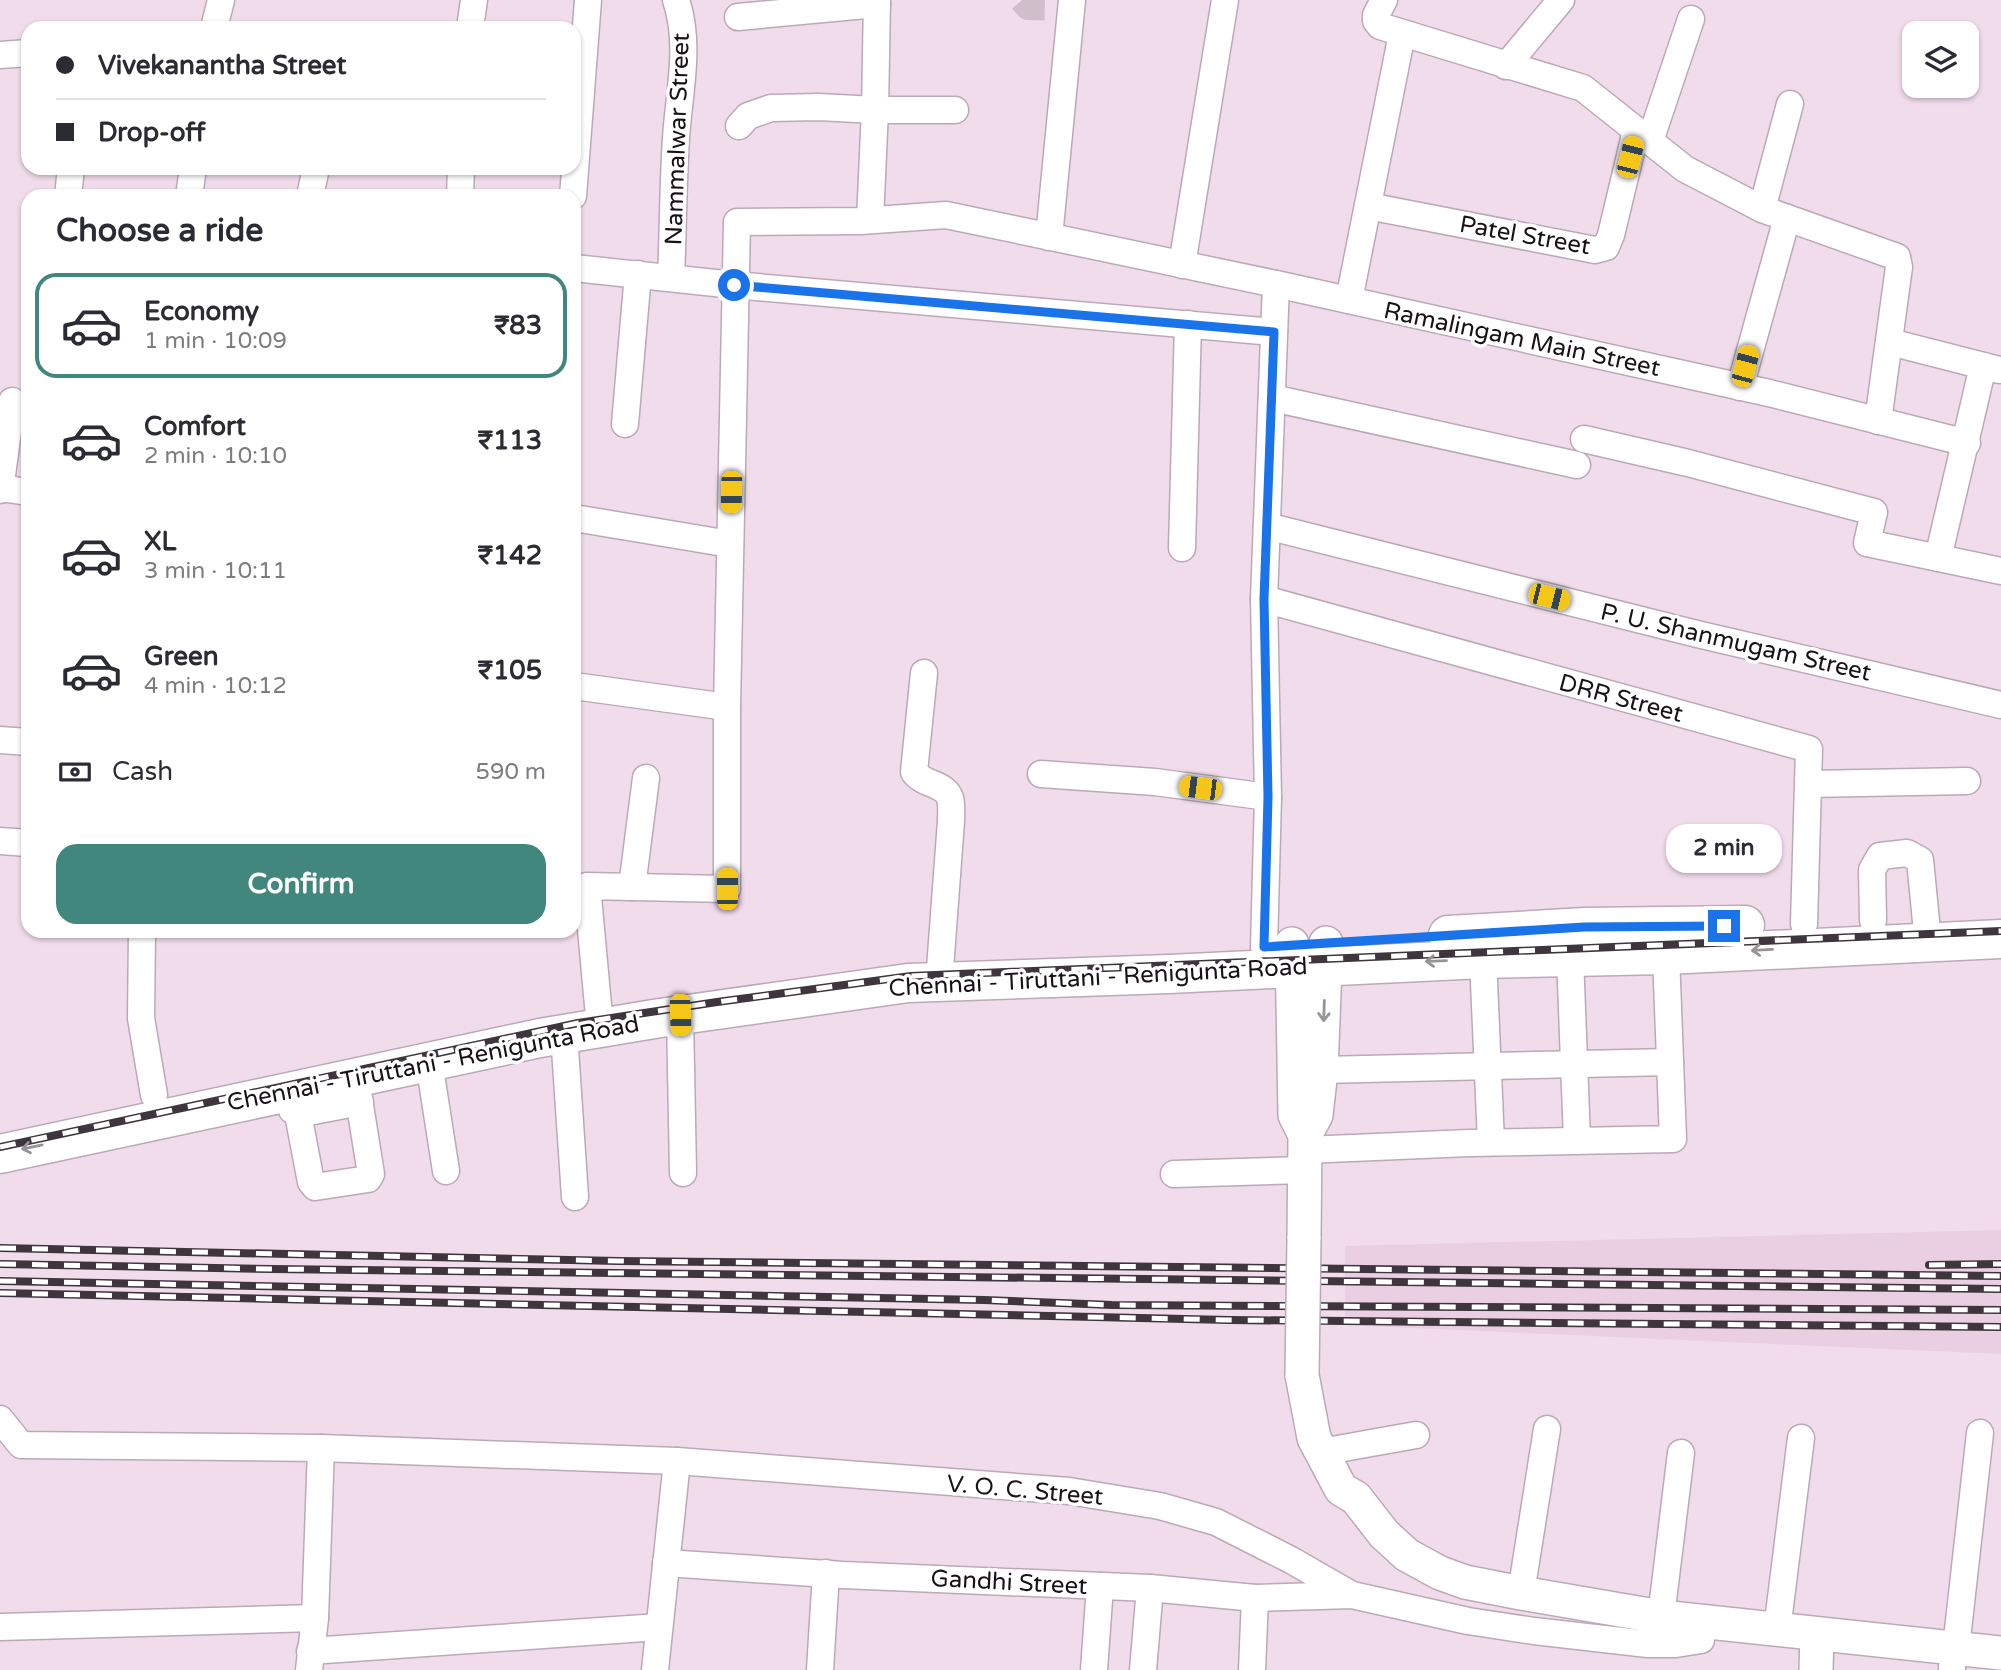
<!DOCTYPE html>
<html lang="en">
<head>
<meta charset="utf-8">
<style>
  :root { --surface:#fff; --page:#f7f7f7; --text:#2b2b33; --muted:#7c7c81; --line:#e1e1e2; --accent:#42877d }
  body { margin:0; font-family:"Varela Round",sans-serif; background:var(--page); color:var(--text); height:100vh; display:flex; flex-direction:column; font-size:26px; white-space:nowrap }
  * { box-sizing:border-box; margin:0 }
  p { font-size:23px; color:var(--muted) }
  .icon { flex:none; width:38px; height:38px; fill:none; stroke:currentColor; stroke-width:2; stroke-linecap:round; stroke-linejoin:round }
  .map { position:relative; flex:1; overflow:hidden }
  .panel { position:absolute; left:21px; top:189px; width:560px; height:749px; display:flex; flex-direction:column; background:var(--surface); border-radius:21px; box-shadow:0 2px 5px #0004 }
  .panel>* { flex:none }
  .hud { position:absolute; left:21px; top:21px; width:560px; height:154px; border-radius:21px; box-shadow:0 2px 5px #0004; display:grid; align-content:center; height:154px; padding:0 35px; background:var(--surface) }
  .fabs { position:absolute; left:1902px; top:21px; display:grid; gap:14px }
  .fabs a { display:grid; place-items:center; width:77px; height:77px; border-radius:14px; background:var(--surface); box-shadow:0 2px 5px #0004; font-size:35px }
  .end { position:absolute; width:32px; height:32px; margin:-16px; border:9px solid #1a73e8; background:#fff; box-shadow:0 0 0 4px #fff }
  .from { border-radius:50% }
  .bubble { position:absolute; height:49px; border-radius:21px; background:var(--surface); box-shadow:0 2px 5px #0004; font-size:23px; font-weight:800; line-height:49px; text-align:center }
  .car { position:absolute; width:21px; height:42px; margin:-21px -10px; border-radius:9px; box-shadow:0 0 5px 2px #0007; background:linear-gradient(#f5c518 24%,#345 0 40%,#f5c518 0 76%,#345 0 86%,#f5c518 0) }
  .hud b { display:flex; align-items:center; gap:24px; height:66px; font-size:26px }
  .hud b+b { border-top:2px solid var(--line) }
  .hud i { width:18px; height:18px; background:var(--text) }
  ul { padding:0; list-style:none }
  li { display:flex; align-items:center; gap:21px; height:105px; margin:0 14px 10px; padding:0 21px; border:4px solid transparent; border-radius:21px }
  li div { flex:1 }
  li b { display:block; font-size:26px }
  li em { font-style:normal; font-weight:800 }
  li.current { border-color:var(--accent) }
  li>.icon { width:63px; height:63px; stroke-width:1.5 }
  h2 { padding:0 35px; font-size:32px; line-height:84px }
  .pay { display:flex; align-items:center; gap:18px; height:77px; padding:0 35px; font-size:26px }
  .pay p { margin-inline-start:auto }
  .button { display:flex; gap:14px; margin-top:auto; padding:14px 35px }
  .button a { flex:1; height:80px; border-radius:21px; background:var(--accent); color:#fff; font-size:28px; font-weight:800; line-height:80px; text-align:center }
  .map>svg:first-child { display:block }
</style>
</head>
<body>
<div class="map">
<svg width="2001" height="1670" viewBox="0 0 2001 1670">
  <rect width="100%" height="100%" fill="#f1dceb"/>
  <!-- built -->
  <path fill="#eacfe3" d="M2001 1230V1354L1345 1325V1246Z"/>
  <g fill="none" stroke-linecap="round" stroke-linejoin="round">
    <!-- minor-tunnel -->
    <path stroke="#d0becb" stroke-width="26" stroke-dasharray="26 13" stroke-linecap="butt" d="M1022 0 1028 7 1060 8"/>
    <!-- minor casing -->
    <g stroke="#bca9b7" stroke-width="29">
      <g id="minor">
        <path d="M1384 0 1376 15V21L1380 26 1583 88 1685 169 1762 209 1897 257 1899 267 1878 421"/>
        <path d="M738 17 877 4"/>
        <path d="M214 28 221 0"/>
        <path d="M470 28 474 0"/>
        <path d="M0 55 28 53"/>
        <path d="M1506 66 1561 0"/>
        <path d="M739 126 748 116 771 108 819 107 875 110H955"/>
        <path d="M1650 141 1691 19"/>
        <path d="M68 196 71 168"/>
        <path d="M189 196 193 168"/>
        <path d="M310 196 316 168"/>
        <path d="M460 196 461 168"/>
        <path d="M573 196 588 0"/>
        <path d="M1368 206 1595 250 1606 247 1611 235 1636 131"/>
        <path d="M1762 209 1790 104"/>
        <path d="M870 220 875 110 877 0"/>
        <path d="M1049 237 1072 0"/>
        <path d="M1182 265 1225 0"/>
        <path d="M574 268 734 285 1274 332"/>
        <path d="M671 278C673 231 673 185 676 138 679 92 691 45 676 0"/>
        <path d="M1349 300 1402 34"/>
        <path d="M1890 342 1999 370"/>
        <path d="M1740 387 1787 218"/>
        <path d="M1272 398 1577 465"/>
        <path d="M625 424 638 274"/>
        <path d="M1584 439 1688 463 1874 512 1867 543 2001 571"/>
        <path d="M1 488 28 492"/>
        <path d="M0 490 12 401"/>
        <path d="M574 518 730 544"/>
        <path d="M1267 526 1697 634 2001 705"/>
        <path d="M1182 548 1188 324"/>
        <path d="M1938 558 1983 366"/>
        <path d="M1264 599 1809 749 1804 924"/>
        <path d="M924 673 914 772C923 785 945 783 950 798 952 805 951 814 951 821L939 982"/>
        <path d="M574 686 727 707"/>
        <path d="M0 740 28 742"/>
        <path d="M1041 774 1155 782 1268 797"/>
        <path d="M1809 784 1967 781"/>
        <path d="M0 841 28 843"/>
        <path d="M632 887 646 778"/>
        <path d="M1873 920 1872 870 1880 856 1907 853 1920 860 1928 942"/>
        <path d="M142 931 141 1018 154 1095"/>
        <path d="M1264 947 1268 797 1264 599 1276 284"/>
        <path d="M1570 957 1577 1140"/>
        <path d="M1483 959 1491 1142"/>
        <path d="M680 1015 683 1173"/>
        <path d="M600 1027 587 886 727 889V707L737 222 861 221 946 215 1276 284 1769 393 1967 443"/>
        <path d="M564 1034 575 1197"/>
        <path d="M429 1062 446 1171"/>
        <path d="M1321 1070 1670 1062"/>
        <path d="M290 1102 292 1110 298 1114 360 1102"/>
        <path d="M298 1114 311 1182 315 1187 368 1179 371 1174 358 1093 362 1076"/>
        <path d="M1305 1150 1469 1143 1673 1139 1666 955"/>
        <path d="M1174 1174 1305 1170"/>
        <path d="M0 1419 21 1445 321 1448 677 1461 1069 1491 1160 1506 1216 1522 1291 1560 1352 1595"/>
        <path d="M1321 1452 1416 1435"/>
        <path d="M666 1563 843 1575 1150 1588 1255 1598 1352 1595 1468 1621 1534 1631 1648 1644H1676L1701 1640"/>
        <path d="M1521 1593 1547 1429"/>
        <path d="M1661 1617 1681 1453"/>
        <path d="M0 1627 315 1618"/>
        <path d="M1777 1630 1801 1438"/>
        <path d="M1956 1648 1980 1433"/>
        <path d="M310 1651 659 1627"/>
        <path d="M309 1670 315 1618 321 1448"/>
        <path d="M655 1670 677 1461"/>
        <path d="M820 1670 826 1573"/>
        <path d="M1094 1670 1100 1586"/>
        <path d="M1143 1670 1150 1588"/>
        <path d="M1252 1670 1255 1598"/>
        <path d="M1952 1670V1666"/>
      </g>
    </g>
    <!-- major casing -->
    <g stroke="#bca9b7" stroke-width="36">
      <g id="major">
        <path d="M1292 944 1295 1115 1305 1135 1304 1239"/>
        <path d="M1305 1135 1316 1115 1321 1070 1326 943"/>
        <path d="M1302 1375 1314 1438 1341 1489 1356 1498 1384 1534 1407 1555 1440 1573 1465 1582 1521 1593 1661 1617 2001 1653"/>
        <path d="M1816 1670 1817 1634"/>
      </g>
    </g>
    <!-- highway casing -->
    <g stroke="#bca9b7" stroke-width="41">
      <g id="highway">
        <path d="M1448 935 1584 927 1745 925"/>
        <path d="M0 1154 540 1038 660 1018 908 983 1169 974 1483 959 1666 955 2001 939"/>
      </g>
    </g>
    <!-- minor -->
    <use href="#minor" stroke="#fff" stroke-width="26"/>
    <!-- major -->
    <use href="#major" stroke="#fff" stroke-width="33"/>
    <!-- highway -->
    <use href="#highway" stroke="#fff" stroke-width="38"/>
    <!-- rail casing -->
    <g stroke="#3f353c" stroke-width="8">
      <g id="rail">
        <path d="M0 1147 578 1023 717 1002 911 976 2001 931"/>
        <path d="M0 1248 619 1261 2001 1276"/>
        <path d="M0 1264 272 1269 2001 1289"/>
        <path d="M1929 1265 2001 1264"/>
        <path d="M0 1281 984 1300 1112 1305 2001 1310"/>
        <path d="M0 1293 1230 1320 2001 1327"/>
      </g>
    </g>
    <!-- rail -->
    <use href="#rail" stroke="#fff" stroke-width="5" stroke-dasharray="16" stroke-linecap="butt"/>
    <!-- major-bridge casing -->
    <g stroke="#bca9b7" stroke-width="36" stroke-linecap="butt">
      <path id="major-bridge" d="M1302 1375 1304 1239"/>
    </g>
    <!-- major-bridge -->
    <use href="#major-bridge" stroke="#fff" stroke-width="33"/>
  </g>
  <!-- one-way arrows -->
  <defs><path id="oneway-shaft" d="M-6 0H5M1.5-3L5.5 0L1.5 3" fill="none" stroke-width="1.6" stroke-linecap="round" stroke-linejoin="round" transform="scale(1.75)"/></defs>
  <g stroke="#979496">
    <use href="#oneway-shaft" transform="translate(1762 950) rotate(177)"/>
    <use href="#oneway-shaft" transform="translate(1436 961) rotate(178)"/>
    <use href="#oneway-shaft" transform="translate(1324 1011) rotate(92)"/>
    <use href="#oneway-shaft" transform="translate(32 1147) rotate(168)"/>
  </g>
  <g fill="none" stroke-linecap="round" stroke-linejoin="round">
    <!-- route -->
    <path stroke="#1a73e8" stroke-width="9" d="M734 285 1274 332 1264 599 1268 797 1264 947 1584 927 1724 926"/>
  </g>
  <g text-anchor="middle" stroke-width="7" stroke-linejoin="round" paint-order="stroke">
    <!-- street labels -->
    <g font-size="24" fill="#181116" stroke="#fff">
      <text transform="translate(677 139) rotate(-88)" y="8">Nammalwar Street</text>
      <text transform="translate(1525 235) rotate(10)" y="8">Patel Street</text>
      <text transform="translate(1522 339) rotate(12)" y="8">Ramalingam Main Street</text>
      <text transform="translate(1736 642) rotate(13)" y="8">P. U. Shanmugam Street</text>
      <text transform="translate(1621 698) rotate(15)" y="8">DRR Street</text>
      <text transform="translate(1098 977) rotate(-3)" y="8">Chennai - Tiruttani - Renigunta Road</text>
      <text transform="translate(433 1063) rotate(-11)" y="8">Chennai - Tiruttani - Renigunta Road</text>
      <text transform="translate(1025 1490) rotate(5)" y="8">V. O. C. Street</text>
      <text transform="translate(1009 1582) rotate(3)" y="8">Gandhi Street</text>
    </g>
  </g>
</svg>
<div class="fabs">
<a><svg class="icon" aria-label="layers" viewBox="0 0 24 24"><path d="M12 4l9 5-9 5-9-5zM3 14l9 5 9-5"/></svg></a>
</div>
<i class="end from" style="left:734px;top:285px"></i>
<i class="end" style="left:1724px;top:926px"></i>
<div class="bubble" style="left:1666px;top:824px;width:116px">2 min</div>
<i class="car" style="left:1630px;top:157px;rotate:14deg"></i>
<i class="car" style="left:1745px;top:366px;rotate:15deg"></i>
<i class="car" style="left:731px;top:492px;rotate:181deg"></i>
<i class="car" style="left:1549px;top:597px;rotate:104deg"></i>
<i class="car" style="left:1200px;top:788px;rotate:277deg"></i>
<i class="car" style="left:727px;top:889px;rotate:0deg"></i>
<i class="car" style="left:680px;top:1015px;rotate:178deg"></i>
<div class="hud">
<b><i class="from"></i>Vivekanantha Street</b>
<b><i></i>Drop-off</b>
</div>
<section class="panel">
<h2>Choose a ride</h2>
<ul>
<li class="current"><svg class="icon" aria-label="car" viewBox="0 0 24 24"><path d="M5 17H2v-5l4-1 3-4h7l3 4 3 1v5h-3M9 17h6M6 11h13"/><circle cx="7" cy="17" r="2"/><circle cx="17" cy="17" r="2"/></svg><div><b>Economy</b><p>1 min · 10:09</p></div><em>₹83</em></li>
<li><svg class="icon" aria-label="car" viewBox="0 0 24 24"><path d="M5 17H2v-5l4-1 3-4h7l3 4 3 1v5h-3M9 17h6M6 11h13"/><circle cx="7" cy="17" r="2"/><circle cx="17" cy="17" r="2"/></svg><div><b>Comfort</b><p>2 min · 10:10</p></div><em>₹113</em></li>
<li><svg class="icon" aria-label="car" viewBox="0 0 24 24"><path d="M5 17H2v-5l4-1 3-4h7l3 4 3 1v5h-3M9 17h6M6 11h13"/><circle cx="7" cy="17" r="2"/><circle cx="17" cy="17" r="2"/></svg><div><b>XL</b><p>3 min · 10:11</p></div><em>₹142</em></li>
<li><svg class="icon" aria-label="car" viewBox="0 0 24 24"><path d="M5 17H2v-5l4-1 3-4h7l3 4 3 1v5h-3M9 17h6M6 11h13"/><circle cx="7" cy="17" r="2"/><circle cx="17" cy="17" r="2"/></svg><div><b>Green</b><p>4 min · 10:12</p></div><em>₹105</em></li>
</ul>
<div class="pay"><svg class="icon" aria-label="cash" viewBox="0 0 24 24"><path d="M3 7h18v10H3z"/><circle cx="12" cy="12" r="2"/></svg>Cash<p>590 m</p></div>
<div class="button"><a>Confirm</a></div>
</section>
</div>
</body>
</html>
